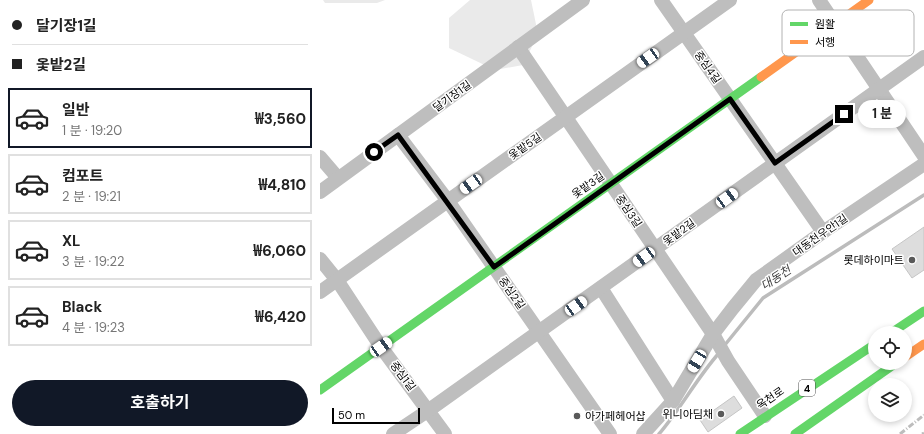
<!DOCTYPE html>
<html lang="ko">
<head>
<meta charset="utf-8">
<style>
  :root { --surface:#fff; --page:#f2f2f2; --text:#222; --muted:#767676; --line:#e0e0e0; --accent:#111827 }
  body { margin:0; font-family:"DM Sans","Noto Sans KR",sans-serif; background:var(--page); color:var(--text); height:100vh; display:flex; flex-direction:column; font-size:15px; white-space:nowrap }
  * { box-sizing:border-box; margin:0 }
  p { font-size:13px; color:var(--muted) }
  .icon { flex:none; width:22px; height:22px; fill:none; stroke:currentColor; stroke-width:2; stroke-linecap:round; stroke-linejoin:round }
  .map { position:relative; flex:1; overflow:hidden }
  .panel { display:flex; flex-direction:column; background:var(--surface); width:320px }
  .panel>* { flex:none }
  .top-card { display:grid; align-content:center; height:88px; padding:0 12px; background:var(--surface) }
  .tools { position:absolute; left:548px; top:326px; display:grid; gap:8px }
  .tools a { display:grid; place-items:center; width:44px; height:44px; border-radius:50%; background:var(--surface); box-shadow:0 2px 6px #0003; font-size:20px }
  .scale { position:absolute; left:12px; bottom:10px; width:88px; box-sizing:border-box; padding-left:4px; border:2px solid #000; border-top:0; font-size:11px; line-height:14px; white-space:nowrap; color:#000; -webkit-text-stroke:3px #fff; paint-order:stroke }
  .end { position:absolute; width:18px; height:18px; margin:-9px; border:5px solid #000; background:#fff; box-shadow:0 0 0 2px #fff }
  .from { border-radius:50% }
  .bubble { position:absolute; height:28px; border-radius:14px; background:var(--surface); box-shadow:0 2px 6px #0003; font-size:13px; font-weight:700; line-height:28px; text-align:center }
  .car { position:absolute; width:12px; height:24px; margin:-12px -6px; border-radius:5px; box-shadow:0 0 3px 1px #0007; background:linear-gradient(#fff 24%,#345 0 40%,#fff 0 76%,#345 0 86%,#fff 0) }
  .top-card b { display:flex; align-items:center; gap:14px; height:38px; font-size:15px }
  .top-card b+b { border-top:1px solid var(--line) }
  .top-card i { width:10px; height:10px; background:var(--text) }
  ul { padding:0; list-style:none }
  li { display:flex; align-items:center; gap:12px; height:60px; margin:0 8px 6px; padding:0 4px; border:2px solid var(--line); border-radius:0px }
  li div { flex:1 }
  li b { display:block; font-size:15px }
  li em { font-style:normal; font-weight:700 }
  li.active { border-color:var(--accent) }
  li>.icon { width:36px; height:36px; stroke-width:1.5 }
  .primary-button { display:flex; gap:8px; margin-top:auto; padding:8px 12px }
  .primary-button a { flex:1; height:46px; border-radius:24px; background:var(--accent); color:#fff; font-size:16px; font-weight:700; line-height:46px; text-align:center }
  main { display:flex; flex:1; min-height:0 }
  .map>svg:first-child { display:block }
</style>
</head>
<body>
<main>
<section class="panel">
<div class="top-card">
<b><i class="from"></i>달기장1길</b>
<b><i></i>옻밭2길</b>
</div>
<ul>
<li class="active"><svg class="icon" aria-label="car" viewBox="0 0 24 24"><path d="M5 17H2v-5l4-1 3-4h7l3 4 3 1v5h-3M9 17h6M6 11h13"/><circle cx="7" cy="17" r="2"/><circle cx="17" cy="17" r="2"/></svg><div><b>일반</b><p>1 분 · 19:20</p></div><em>₩3,560</em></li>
<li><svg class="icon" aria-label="car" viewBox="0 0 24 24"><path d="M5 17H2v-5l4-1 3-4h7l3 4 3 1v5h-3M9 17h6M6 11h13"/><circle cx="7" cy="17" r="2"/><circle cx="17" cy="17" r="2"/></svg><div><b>컴포트</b><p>2 분 · 19:21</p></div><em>₩4,810</em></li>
<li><svg class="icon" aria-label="car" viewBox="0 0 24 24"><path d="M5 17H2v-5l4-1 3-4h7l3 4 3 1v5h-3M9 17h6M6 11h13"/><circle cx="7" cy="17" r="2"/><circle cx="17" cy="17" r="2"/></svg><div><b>XL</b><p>3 분 · 19:22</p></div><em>₩6,060</em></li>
<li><svg class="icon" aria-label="car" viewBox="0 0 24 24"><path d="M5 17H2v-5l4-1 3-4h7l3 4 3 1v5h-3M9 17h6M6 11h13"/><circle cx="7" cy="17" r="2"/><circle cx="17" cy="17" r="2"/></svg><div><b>Black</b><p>4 분 · 19:23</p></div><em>₩6,420</em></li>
</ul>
<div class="primary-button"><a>호출하기</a></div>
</section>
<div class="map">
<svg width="604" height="434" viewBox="0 0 604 434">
  <rect width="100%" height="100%" fill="#fff"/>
  <!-- green -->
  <g fill="#eaeaea">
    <path d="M3 0H65L57 3H5Z"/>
    <path d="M150 0H211L218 34 203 65 175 70 129 48V18Z"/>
  </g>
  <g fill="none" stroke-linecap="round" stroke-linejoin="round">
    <!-- stream -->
    <g stroke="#bcbcbc" stroke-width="3.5">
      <path d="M404 346 443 298 604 195"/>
      <path d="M339 434C361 408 377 378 399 353"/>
    </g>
  </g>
  <!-- building -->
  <g fill="#ddd" stroke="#c5c5c5">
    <path d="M604 227V270L592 278 572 249Z"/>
    <path d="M414 396 422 408 388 432 380 420Z"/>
  </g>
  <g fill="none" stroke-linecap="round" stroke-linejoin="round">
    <!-- street -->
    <g stroke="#bebebe" stroke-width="14">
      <path d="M341 0 503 232"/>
      <path d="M499 0 604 156"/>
      <path d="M198 47 393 334 408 361 445 416"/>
      <path d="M78 135 128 201 290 434"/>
      <path d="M0 157 18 178"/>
      <path d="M0 192 263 0"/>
      <path d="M0 259 17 280 61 347 125 434"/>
      <path d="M281 288 353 401"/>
      <path d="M0 292 410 0"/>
      <path d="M73 434 109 410 604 57"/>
      <path d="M323 434 353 401 393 334 413 308 436 280 503 232 604 164"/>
    </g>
    <!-- fast -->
    <g stroke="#63d668" stroke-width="9">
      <path d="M571 333 604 311"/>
      <path d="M0 390 441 77"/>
      <path d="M420 434 555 344"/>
      <path d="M475 434 576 363"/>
    </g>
    <!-- slow -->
    <g stroke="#ff974d" stroke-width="9">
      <path d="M441 77 549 0"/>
      <path d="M585 357 604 344"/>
    </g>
    <!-- rail -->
    <g stroke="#bdbdbd" stroke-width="3" stroke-dasharray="6 2 1 2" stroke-linecap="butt">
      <path d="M580 434 604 415"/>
      <path d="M602 434 604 433"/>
    </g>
  </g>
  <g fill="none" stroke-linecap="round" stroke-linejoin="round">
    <!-- route -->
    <path stroke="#000" stroke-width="5" d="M54 152 78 135 174 267 410 99 455 163 524 114"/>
  </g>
  <!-- markers -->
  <g fill="#595959" stroke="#fff" stroke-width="1.5">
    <circle cx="592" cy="260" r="4"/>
    <circle cx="401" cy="414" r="4"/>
    <circle cx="257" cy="416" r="4"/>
  </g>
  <g text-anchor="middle" stroke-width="3" stroke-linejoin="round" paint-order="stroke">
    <!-- shield labels -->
    <rect fill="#fff" stroke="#4c4c4c" stroke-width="1" x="479" y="380" width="16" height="16" rx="3"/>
    <g font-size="10" font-weight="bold" fill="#000">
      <text x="487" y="392">4</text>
    </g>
    <!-- street labels -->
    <g font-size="11" fill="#000" stroke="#fff">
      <text transform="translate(388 67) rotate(55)" y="4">중심4길</text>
      <text transform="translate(132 96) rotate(-36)" y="4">달기장1길</text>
      <text transform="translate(205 146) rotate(-35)" y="4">옻밭5길</text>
      <text transform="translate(268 185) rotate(-35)" y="4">옻밭3길</text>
      <text transform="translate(309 211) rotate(56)" y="4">중심3길</text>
      <text transform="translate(359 232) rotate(-36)" y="4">옻밭2길</text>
      <text transform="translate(500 235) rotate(-35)" y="4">대동천우안1길</text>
      <text transform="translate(192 293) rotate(55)" y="4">중심2길</text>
      <text transform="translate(83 376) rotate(53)" y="4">중심1길</text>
      <text transform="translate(450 398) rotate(-34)" y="4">옥천로</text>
    </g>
    <!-- poi labels -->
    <g font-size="11" fill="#000" stroke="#fff" text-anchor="end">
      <text x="584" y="264">롯데하이마트</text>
      <text x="393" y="418">위니아딤채</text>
      <text x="265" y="420" text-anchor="start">아가페헤어샵</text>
    </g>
    <!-- water labels -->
    <g font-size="12" font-style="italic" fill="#414141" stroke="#fff">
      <text transform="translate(456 278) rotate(-33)" y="4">대동천</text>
    </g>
  </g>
  <!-- legend -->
  <rect x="462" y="10" width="132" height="46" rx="6" fill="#fff" stroke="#b2b2b2" stroke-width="1"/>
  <rect x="470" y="22" width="18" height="4" fill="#63d668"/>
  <rect x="470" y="40" width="18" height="4" fill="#ff974d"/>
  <g font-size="11" fill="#000">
    <text x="495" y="28">원활</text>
    <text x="495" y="46">서행</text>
  </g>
</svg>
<div class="tools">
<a><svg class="icon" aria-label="locate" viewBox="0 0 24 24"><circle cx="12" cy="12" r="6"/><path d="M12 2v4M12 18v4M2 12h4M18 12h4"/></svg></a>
<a><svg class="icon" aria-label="layers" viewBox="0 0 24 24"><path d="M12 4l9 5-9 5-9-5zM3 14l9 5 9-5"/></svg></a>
</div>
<div class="scale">50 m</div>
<i class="end from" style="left:54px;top:152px"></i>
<i class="end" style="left:524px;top:114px"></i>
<div class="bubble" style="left:538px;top:100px;width:48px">1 분</div>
<i class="car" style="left:328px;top:58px;rotate:235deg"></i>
<i class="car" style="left:151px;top:184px;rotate:235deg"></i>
<i class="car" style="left:407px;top:198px;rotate:54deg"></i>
<i class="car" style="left:324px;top:257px;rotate:234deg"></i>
<i class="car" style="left:256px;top:306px;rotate:55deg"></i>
<i class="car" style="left:61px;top:347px;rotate:55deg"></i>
<i class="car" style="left:377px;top:361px;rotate:211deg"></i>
</div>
</main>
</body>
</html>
